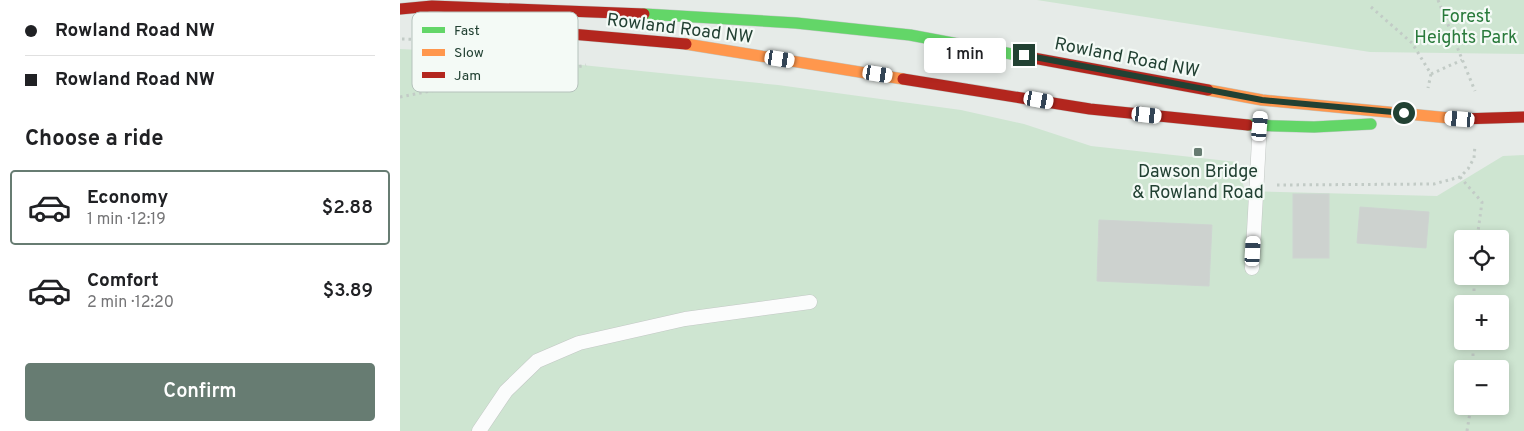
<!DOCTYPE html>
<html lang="en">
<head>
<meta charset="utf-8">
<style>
  :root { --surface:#fff; --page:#f6f6f6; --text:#202124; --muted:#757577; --line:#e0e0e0; --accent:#677c72 }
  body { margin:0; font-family:Overpass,sans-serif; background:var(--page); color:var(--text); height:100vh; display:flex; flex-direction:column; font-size:19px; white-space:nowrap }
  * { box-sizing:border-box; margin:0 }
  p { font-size:16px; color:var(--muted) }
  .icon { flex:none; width:28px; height:28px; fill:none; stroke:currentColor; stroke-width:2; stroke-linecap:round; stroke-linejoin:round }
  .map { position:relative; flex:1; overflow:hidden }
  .panel { display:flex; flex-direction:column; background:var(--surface); width:400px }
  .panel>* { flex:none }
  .guide { display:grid; align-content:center; height:110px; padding:0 25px; background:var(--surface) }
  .controls { position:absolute; left:1054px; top:230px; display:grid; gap:10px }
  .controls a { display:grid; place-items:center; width:55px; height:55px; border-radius:5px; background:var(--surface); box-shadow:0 2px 8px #0003; font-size:25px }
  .end { position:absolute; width:22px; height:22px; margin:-11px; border:6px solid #224133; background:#fff; box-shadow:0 0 0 2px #fff }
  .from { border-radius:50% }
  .bubble { position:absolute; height:35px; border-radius:5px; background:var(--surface); box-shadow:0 2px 8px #0003; font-size:16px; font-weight:600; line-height:35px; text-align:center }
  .car { position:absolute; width:15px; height:30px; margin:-15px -8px; border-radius:6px; box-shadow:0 0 4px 1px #0007; background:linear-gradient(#fff 24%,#345 0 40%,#fff 0 76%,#345 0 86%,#fff 0) }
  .guide b { display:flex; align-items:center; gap:18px; height:48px; font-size:19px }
  .guide b+b { border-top:1px solid var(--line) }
  .guide i { width:12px; height:12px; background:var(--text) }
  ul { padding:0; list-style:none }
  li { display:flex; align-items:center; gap:15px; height:75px; margin:0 10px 8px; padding:0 15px; border:2px solid transparent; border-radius:5px }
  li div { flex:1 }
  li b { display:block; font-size:19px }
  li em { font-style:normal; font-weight:600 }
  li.on { border-color:var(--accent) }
  li>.icon { width:45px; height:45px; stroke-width:1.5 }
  h2 { padding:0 25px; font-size:22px; line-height:60px }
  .cta { display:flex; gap:10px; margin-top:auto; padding:10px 25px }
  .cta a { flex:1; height:58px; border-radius:5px; background:var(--accent); color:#fff; font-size:20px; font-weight:600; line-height:58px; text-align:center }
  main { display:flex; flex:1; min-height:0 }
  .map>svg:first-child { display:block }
</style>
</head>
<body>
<main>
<section class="panel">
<div class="guide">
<b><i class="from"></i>Rowland Road NW</b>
<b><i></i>Rowland Road NW</b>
</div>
<h2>Choose a ride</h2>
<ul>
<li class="on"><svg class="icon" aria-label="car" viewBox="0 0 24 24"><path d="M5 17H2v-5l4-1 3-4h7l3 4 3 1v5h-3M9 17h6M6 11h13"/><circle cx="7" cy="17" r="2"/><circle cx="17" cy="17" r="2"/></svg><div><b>Economy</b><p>1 min · 12:19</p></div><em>$2.88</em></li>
<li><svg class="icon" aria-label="car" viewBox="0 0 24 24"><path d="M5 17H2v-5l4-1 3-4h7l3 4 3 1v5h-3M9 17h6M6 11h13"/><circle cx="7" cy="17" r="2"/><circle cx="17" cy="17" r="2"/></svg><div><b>Comfort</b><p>2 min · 12:20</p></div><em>$3.89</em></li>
</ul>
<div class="cta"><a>Confirm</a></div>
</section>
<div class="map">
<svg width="1124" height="431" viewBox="0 0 1124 431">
  <rect width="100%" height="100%" fill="#e6ebe8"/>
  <!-- green -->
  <g fill="#cee5d1" fill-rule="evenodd">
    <path d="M637 0H1124V54L970 52Z"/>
    <path d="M0 49 43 51 378 85 561 110 624 124 691 146 837 162 845 191 1037 196 1103 156 1124 155V431H0ZM1062 239H1100V276H1062ZM1062 304H1100V341H1062ZM1062 369H1100V406H1062Z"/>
  </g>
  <!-- building -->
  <g fill="#cdd2cf" stroke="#ced4d1">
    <rect x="893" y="194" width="36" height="64"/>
    <path d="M960 207 1029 212 1026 248 957 243Z"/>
    <path d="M699 220 812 225 809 286 697 281Z"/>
  </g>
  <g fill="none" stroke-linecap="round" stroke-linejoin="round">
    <!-- lane casing -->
    <g stroke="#c3c8c5" stroke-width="15">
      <g id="lane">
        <path d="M852 268 860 122"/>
        <path d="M79 431 106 391 137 361 179 343 285 319 410 302"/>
      </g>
    </g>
    <!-- fast casing -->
    <g stroke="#c1c9c5" stroke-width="12">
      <g id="fast">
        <path d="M244 14 396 23 510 35 617 55"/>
        <path d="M848 125 914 127 971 124"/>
      </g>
    </g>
    <!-- slow casing -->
    <g stroke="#c1c9c5" stroke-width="12">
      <g id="slow">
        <path d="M286 44 503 79"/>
        <path d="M808 90 862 100 1060 119"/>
      </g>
    </g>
    <!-- jam casing -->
    <g stroke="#c1c9c5" stroke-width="12">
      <g id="jam">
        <path d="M0 9 32 6 244 14"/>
        <path d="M69 25 286 44"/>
        <path d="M617 55 808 90"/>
        <path d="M503 79 690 109 848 125"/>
      </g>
    </g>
    <!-- path -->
    <g stroke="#c2cbc6" stroke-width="3" stroke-dasharray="2.5 4" stroke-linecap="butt">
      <path d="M1038 0 1075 91"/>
      <path d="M971 7 1012 43 1031 74 1028 88"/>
      <path d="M2 39 46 40"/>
      <path d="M1031 74 1062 60"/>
      <path d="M0 97 111 75 164 70 186 65"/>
      <path d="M1060 177 1082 202 1077 239"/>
      <path d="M877 185 1034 184 1060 177 1068 169 1074 158 1075 145"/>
      <path d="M1074 304V276"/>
      <path d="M1073 369V341"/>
      <path d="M1067 431 1071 406"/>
    </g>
    <!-- lane -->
    <use href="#lane" stroke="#fbfcfc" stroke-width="14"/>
    <!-- fast -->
    <use href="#fast" stroke="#63d668" stroke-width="11"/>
    <!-- slow -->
    <use href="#slow" stroke="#ff974d" stroke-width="11"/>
    <!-- jam -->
    <use href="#jam" stroke="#b3261e" stroke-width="11"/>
    <!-- jam-bridge casing -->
    <g stroke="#c1c9c5" stroke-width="12" stroke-linecap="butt">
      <path id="jam-bridge" d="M1060 119 1124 117"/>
    </g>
    <!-- jam-bridge -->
    <use href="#jam-bridge" stroke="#b3261e" stroke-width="11"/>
  </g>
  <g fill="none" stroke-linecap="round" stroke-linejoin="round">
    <!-- route -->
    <path stroke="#224133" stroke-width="6" d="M624 55 862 100 1004 113"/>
  </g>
  <!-- markers -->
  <rect fill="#677c72" stroke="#f4faf6" stroke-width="2" x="793" y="147" width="10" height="10" rx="2.5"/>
  <g text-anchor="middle" stroke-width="4.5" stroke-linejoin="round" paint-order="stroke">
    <!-- park labels -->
    <g font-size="18" fill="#297a3b" stroke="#f4faf6">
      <text x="1066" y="22">Forest<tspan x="1066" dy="21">Heights Park</tspan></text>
    </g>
    <!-- street labels -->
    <g font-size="18" fill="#224133" stroke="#f4faf6">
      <text transform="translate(280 28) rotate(7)" y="6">Rowland Road NW</text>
      <text transform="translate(727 57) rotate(11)" y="6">Rowland Road NW</text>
    </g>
    <!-- poi labels -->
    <g font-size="18" fill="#224133" stroke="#f4faf6">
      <text x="798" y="177">Dawson Bridge<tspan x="798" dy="21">&amp; Rowland Road</tspan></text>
    </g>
  </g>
  <!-- legend -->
  <rect x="12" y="12" width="166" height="80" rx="8" fill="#f4faf6" stroke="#b5c2bc" stroke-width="1"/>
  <rect x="22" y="27" width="23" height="6" fill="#63d668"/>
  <rect x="22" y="49" width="23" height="7" fill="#ff974d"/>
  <rect x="22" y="72" width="23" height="6" fill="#b3261e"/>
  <g font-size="14" fill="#224133">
    <text x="54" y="35">Fast</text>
    <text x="54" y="57">Slow</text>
    <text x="54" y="80">Jam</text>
  </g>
</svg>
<div class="controls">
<a><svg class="icon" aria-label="locate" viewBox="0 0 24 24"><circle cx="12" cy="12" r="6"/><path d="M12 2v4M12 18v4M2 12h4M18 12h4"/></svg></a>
<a>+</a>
<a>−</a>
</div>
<i class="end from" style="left:1004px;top:113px"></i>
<i class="end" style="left:624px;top:55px"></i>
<div class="bubble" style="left:524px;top:38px;width:82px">1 min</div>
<i class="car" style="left:380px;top:59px;rotate:99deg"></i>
<i class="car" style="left:478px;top:74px;rotate:99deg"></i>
<i class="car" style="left:639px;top:100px;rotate:100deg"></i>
<i class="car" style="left:747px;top:115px;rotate:96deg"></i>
<i class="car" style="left:1060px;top:119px;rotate:275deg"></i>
<i class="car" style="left:860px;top:126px;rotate:5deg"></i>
<i class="car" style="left:853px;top:251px;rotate:3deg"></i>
</div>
</main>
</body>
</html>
